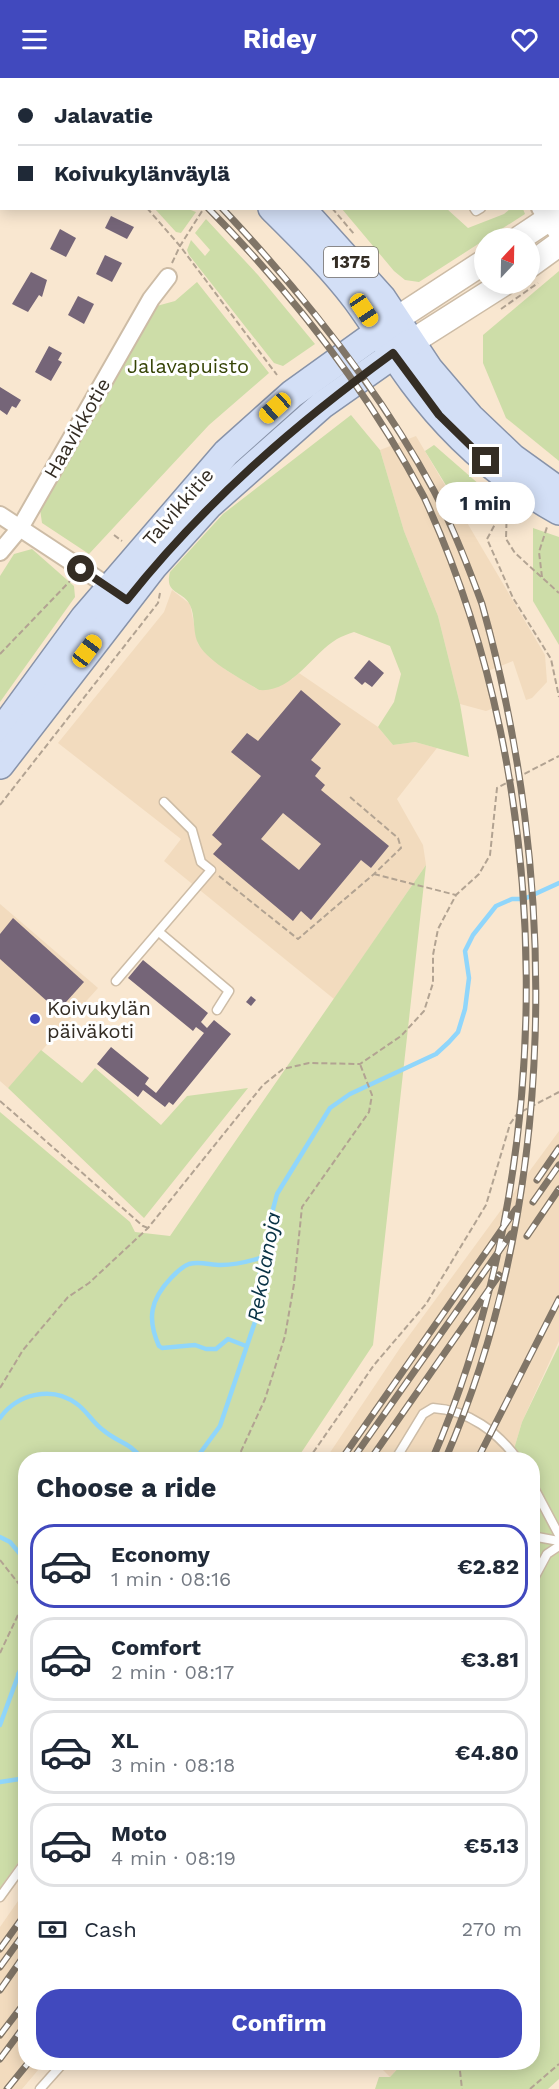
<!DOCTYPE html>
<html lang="en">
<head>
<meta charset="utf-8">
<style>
  :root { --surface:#fff; --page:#f6f6f7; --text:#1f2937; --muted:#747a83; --line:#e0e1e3; --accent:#4149be }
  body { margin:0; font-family:"Work Sans",sans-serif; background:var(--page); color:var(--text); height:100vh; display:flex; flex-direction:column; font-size:22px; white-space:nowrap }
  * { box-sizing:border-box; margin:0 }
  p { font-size:20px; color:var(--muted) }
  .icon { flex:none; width:33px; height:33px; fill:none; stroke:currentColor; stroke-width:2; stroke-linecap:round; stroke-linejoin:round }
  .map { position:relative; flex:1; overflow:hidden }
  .panel { position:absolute; left:18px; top:1374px; width:522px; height:618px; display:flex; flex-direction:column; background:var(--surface); border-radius:24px; box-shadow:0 3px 15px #0003 }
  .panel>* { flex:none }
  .banner { position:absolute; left:0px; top:0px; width:560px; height:132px; box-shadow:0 3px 15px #0003; display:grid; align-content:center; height:132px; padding:0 18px; background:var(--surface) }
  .needle { width:39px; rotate:22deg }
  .fabs { position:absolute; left:474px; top:150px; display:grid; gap:12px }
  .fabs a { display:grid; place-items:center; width:66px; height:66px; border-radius:50%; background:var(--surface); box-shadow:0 3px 15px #0003; font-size:30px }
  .end { position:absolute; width:27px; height:27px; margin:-14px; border:8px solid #342d24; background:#fff; box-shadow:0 0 0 3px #fff }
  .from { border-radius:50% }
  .bubble { position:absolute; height:42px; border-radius:21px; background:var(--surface); box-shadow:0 3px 15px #0003; font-size:20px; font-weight:700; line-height:42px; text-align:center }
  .car { position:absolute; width:18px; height:36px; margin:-18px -9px; border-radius:8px; box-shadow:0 0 4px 2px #0007; background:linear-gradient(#f5c518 24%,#345 0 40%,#f5c518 0 76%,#345 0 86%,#f5c518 0) }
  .banner b { display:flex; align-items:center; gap:21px; height:57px; font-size:22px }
  .banner b+b { border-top:2px solid var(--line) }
  .banner i { width:15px; height:15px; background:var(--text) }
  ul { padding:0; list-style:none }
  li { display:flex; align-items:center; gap:18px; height:84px; margin:0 12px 9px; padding:0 6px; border:3px solid var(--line); border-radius:24px }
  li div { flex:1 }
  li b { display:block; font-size:22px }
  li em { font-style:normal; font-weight:700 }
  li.current { border-color:var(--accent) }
  li>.icon { width:54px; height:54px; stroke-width:1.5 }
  h2 { padding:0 18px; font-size:27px; line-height:72px }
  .pay { display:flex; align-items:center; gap:15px; height:66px; padding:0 18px; font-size:22px }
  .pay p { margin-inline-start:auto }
  .cta { display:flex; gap:12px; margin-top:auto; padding:12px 18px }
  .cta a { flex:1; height:69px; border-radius:24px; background:var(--accent); color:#fff; font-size:24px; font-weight:700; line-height:69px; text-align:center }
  header { display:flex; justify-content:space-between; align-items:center; height:78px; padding:0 18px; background:var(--accent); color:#fff; font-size:27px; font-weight:700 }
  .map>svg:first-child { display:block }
</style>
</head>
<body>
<header><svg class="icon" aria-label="menu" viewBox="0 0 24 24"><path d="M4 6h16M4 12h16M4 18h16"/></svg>Ridey<svg class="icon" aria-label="heart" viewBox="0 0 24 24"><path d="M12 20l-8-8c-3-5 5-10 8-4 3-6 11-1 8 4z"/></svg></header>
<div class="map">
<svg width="559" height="2011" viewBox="0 0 559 2011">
  <rect width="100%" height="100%" fill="#f9e7d0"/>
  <!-- built -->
  <g fill="#f2dbbe">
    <path d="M416 358 545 577 547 604 532 620 526 622 513 583 483 595 494 630 486 633 460 626 438 538 404 453 380 372Z"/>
    <path d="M172 512 190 526 198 566 226 592 259 612 292 601 299 595 378 649 393 667 415 664 437 670 397 721 423 767 426 787 334 921 164 783 181 761 58 665 164 534Z"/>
    <path d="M0 826 98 910 8 1010 0 1003Z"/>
    <path d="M559 1053V1263L522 1344 511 1381 325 1382 400 1270Z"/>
    <path d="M25 1813 26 1984 44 1985 22 2011H0V1849Z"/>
    <path d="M376 1985H403L390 1999Z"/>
  </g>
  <!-- green -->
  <g fill="#cddda8">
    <path d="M155 131H188L196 134 181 155 176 154Z"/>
    <path d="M342 131H447L468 150 504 136 510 131H523L525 136 419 204 405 202 394 193Z"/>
    <path d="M206 141 258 197 315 266 283 288 274 285 189 177 187 172 191 162 205 178 210 172 195 155Z"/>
    <path d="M559 193V383L506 340 483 285V257Z"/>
    <path d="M197 204 269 295 209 347 89 476 42 445 40 431 153 229 175 223Z"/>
    <path d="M351 337 380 372 404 453 438 538 460 626 469 679 415 664 393 667 378 649 394 624 401 596 390 568 354 554C348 556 342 558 337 561 312 576 292 615 259 612 242 601 205 583 197 563 193 552 195 537 190 527 183 512 164 517 170 494L223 436Z"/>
    <path d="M434 367 488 414C488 427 476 434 466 440L425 373Z"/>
    <path d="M533 450 559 459V567L533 523Z"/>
    <path d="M32 471 74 508 75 519 0 624V498L14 476Z"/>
    <path d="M426 787 373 1267 297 1381 26 1382 25 1775 0 1810V1034L130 1144 135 1154 170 1158Z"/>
    <path d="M41 972 82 1005 95 990 161 1047 187 1018 248 1010 144 1140 8 1010Z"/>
    <path d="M559 1267V2001L548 2011H375L379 1999H390L403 1985 532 1984V1481L542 1459 533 1448 532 1382 511 1381 522 1344Z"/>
  </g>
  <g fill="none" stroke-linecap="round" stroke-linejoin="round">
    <!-- stream -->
    <g stroke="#90d6fb" stroke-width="4.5">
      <path d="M246 1268 228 1261 216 1271H206L195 1267 162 1270 159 1268C147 1241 150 1222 171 1200 176 1195 181 1189 189 1186 200 1183 210 1187 221 1187 237 1187 251 1183 267 1178"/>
      <path d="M0 1340C17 1316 52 1307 77 1326 87 1333 93 1345 103 1352 118 1365 129 1363 143 1382"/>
      <path d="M195 1382 220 1348 259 1232 258 1202 272 1156V1135L277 1116 330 1030 350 1016 436 976 449 964 458 954 465 931 469 900 465 873 473 857 496 828 512 821H524L559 805"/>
      <path d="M0 1459 10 1464 26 1483"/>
      <path d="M18 1596 26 1606"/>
      <path d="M0 1647 26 1576"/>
      <path d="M0 1704 26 1700"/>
    </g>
  </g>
  <!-- building -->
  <g fill="#756578" fill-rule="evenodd">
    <path d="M111 138 134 149 127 161 105 150Z"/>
    <path d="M60 151 76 160 66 179 50 171Z"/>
    <path d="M105 177 122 185 112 204 96 196Z"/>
    <path d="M31 194 47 202 42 219 39 217 28 234 12 226Z"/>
    <path d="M78 218 94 226 84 246 68 237Z"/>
    <path d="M49 268 62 275 58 282 62 284 51 303 35 294Z"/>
    <path d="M0 309 21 322 16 330 12 328 7 337 0 332Z"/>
    <path d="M369 582 384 595 372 609 365 604 362 607 354 600Z"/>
    <path d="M301 612 341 646 311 682 321 690 315 698 325 707 321 712 389 768 371 790 361 782 311 842 301 833 293 843 213 776 222 766 212 757 261 698 231 674 247 655 258 663ZM283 735 321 766 299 792 261 761Z"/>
    <path d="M13 840 84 904 58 933 0 881V856Z"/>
    <path d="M143 882 208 935 201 944 207 950 214 942 231 956 173 1027 169 1024 165 1029 143 1012 138 1019 97 986 111 969 149 1000 145 1006 156 1015 204 955 196 949 193 953 128 900Z"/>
    <path d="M251 918 256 922 251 928 246 924Z"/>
  </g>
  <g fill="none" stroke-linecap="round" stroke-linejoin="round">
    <!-- service casing -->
    <g stroke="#cdbca6" stroke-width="11">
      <g id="service">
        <path d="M334 0 336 2"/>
        <path d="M393 0 395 2"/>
        <path d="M496 0 498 2"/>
        <path d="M440 2 441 0"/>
        <path d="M545 2 547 0"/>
        <path d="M474 130 476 133 481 130"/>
        <path d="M159 854 229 913 217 932"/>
        <path d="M116 903 211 792 201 784 192 752 164 724"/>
        <path d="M395 1382 423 1336 433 1330C468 1332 498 1354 518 1382"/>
        <path d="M532 1406 559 1457"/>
        <path d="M532 1458 559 1463"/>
        <path d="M532 1504 547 1476 559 1468"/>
        <path d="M0 1819 26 1783"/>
        <path d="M40 2011 64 1984"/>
      </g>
    </g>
    <!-- minor casing -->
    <g stroke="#cdbca6" stroke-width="20">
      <g id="minor">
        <path d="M276 2 277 0"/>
        <path d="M558 66 559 65"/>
        <path d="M540 130 559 158"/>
        <path d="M0 437 117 514"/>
        <path d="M0 474 20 450 151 221 168 199"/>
      </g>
    </g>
    <!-- secondary casing -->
    <g stroke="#cdbca6" stroke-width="27">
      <g id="secondary">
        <path d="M520 160 559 134"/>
        <path d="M530 187 559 166"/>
        <path d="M395 242 484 184"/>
        <path d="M410 265 503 206"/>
      </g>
    </g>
    <!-- primary casing -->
    <g stroke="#8893a9" stroke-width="30">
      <g id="primary">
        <path d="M149 0 151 2"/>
        <path d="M177 0 179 2"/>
        <path d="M272 130C301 159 331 188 356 221 376 248 393 277 413 304 452 357 502 401 559 433"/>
        <path d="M301 130 382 220 429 291 470 339 513 380 559 413"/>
        <path d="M0 655 84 540 226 375 292 316 395 242"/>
        <path d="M0 687 153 489 209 427 322 327 410 265"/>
      </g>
    </g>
    <!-- path -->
    <g stroke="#b2a392" stroke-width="2" stroke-dasharray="6 3" stroke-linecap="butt">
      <path d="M37 0 38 2"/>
      <path d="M206 0 208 2"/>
      <path d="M303 2 304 0"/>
      <path d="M558 105 559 107"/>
      <path d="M147 130 180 168 277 297"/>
      <path d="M332 130 354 156"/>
      <path d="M172 185 180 168 204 130"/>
      <path d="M501 231 538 205"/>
      <path d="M507 424 487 461 513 520 551 581 559 619"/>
      <path d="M507 426 506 461 515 475 559 515"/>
      <path d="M114 457 122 463"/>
      <path d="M542 499 539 474 547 449"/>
      <path d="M0 576 71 502"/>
      <path d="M0 727 158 525 160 515"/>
      <path d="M374 796 456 817"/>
      <path d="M219 798 298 861 374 796 401 770 398 760 350 719"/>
      <path d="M0 1023 143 1148 148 1150"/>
      <path d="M0 1310 23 1272 68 1219 89 1205 148 1150 263 1007 283 991 309 985 360 986 401 958 424 933 433 905V877L438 851 456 817 479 796 490 777 497 710 559 678"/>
      <path d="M237 1382 265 1321 285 1258 294 1206 302 1129 369 1034 372 1017 360 986"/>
      <path d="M308 1382 374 1287 426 1226 486 1127 510 1046 517 1036 559 1014"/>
      <path d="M0 1482 26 1515"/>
      <path d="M0 1575 26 1520"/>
      <path d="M459 1984 462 2011"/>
      <path d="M530 2011 559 1986"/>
    </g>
    <!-- service -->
    <use href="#service" stroke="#fff" stroke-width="8"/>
    <!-- minor -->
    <use href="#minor" stroke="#fff" stroke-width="16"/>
    <!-- secondary -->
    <use href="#secondary" stroke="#fff" stroke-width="24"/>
    <!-- primary -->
    <use href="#primary" stroke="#d3dff6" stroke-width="27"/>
    <!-- rail casing -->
    <g stroke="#807567" stroke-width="7">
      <g id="rail">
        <path d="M77 0 78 2"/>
        <path d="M91 0 93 2"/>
        <path d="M208 130C293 216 368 313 424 419 559 711 559 1088 432 1382"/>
        <path d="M222 130C303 216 378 309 434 413 453 449 468 488 482 526 559 799 559 1119 445 1382"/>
        <path d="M537 1102 559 1070"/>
        <path d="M533 1124 559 1087"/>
        <path d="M527 1158 559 1111"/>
        <path d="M341 1382 516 1131"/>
        <path d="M352 1382 511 1156"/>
        <path d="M370 1382 499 1197"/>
        <path d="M477 1382 559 1221"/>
        <path d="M0 1871 26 1835"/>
        <path d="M0 1889 26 1853"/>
        <path d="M0 1912 26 1875"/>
        <path d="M0 1957 26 1923"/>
        <path d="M0 1981 26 1946"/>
        <path d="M7 2011 29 1984"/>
      </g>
    </g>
    <!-- rail -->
    <use href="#rail" stroke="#fff" stroke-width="4.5" stroke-dasharray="14" stroke-linecap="butt"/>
  </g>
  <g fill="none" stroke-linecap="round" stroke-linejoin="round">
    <!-- route -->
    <path stroke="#342d24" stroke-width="8" d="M81 491 127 522C204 425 294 347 393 275L439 337 486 383"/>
  </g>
  <!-- markers -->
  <circle fill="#4149be" stroke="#fff" stroke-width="2" cx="35" cy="941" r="6"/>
  <g text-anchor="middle" stroke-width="6" stroke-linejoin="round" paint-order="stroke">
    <!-- shield labels -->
    <rect fill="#fff" stroke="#716c66" stroke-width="1.5" x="324" y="169" width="54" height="30" rx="4.5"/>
    <g font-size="18" font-weight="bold" fill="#342d24">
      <text x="351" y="190">1375</text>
    </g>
    <!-- park labels -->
    <g font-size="20" fill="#364406" stroke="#fff">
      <text x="188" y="295">Jalavapuisto</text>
    </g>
    <!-- street labels -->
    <g font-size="20" fill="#342d24" stroke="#fff">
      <text transform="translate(77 350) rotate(-60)" y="7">Haavikkotie</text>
      <text transform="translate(178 429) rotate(-49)" y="7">Talvikkitie</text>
    </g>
    <!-- poi labels -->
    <g font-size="20" fill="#342d24" stroke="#fff" text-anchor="start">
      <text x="47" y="937">Koivukylän<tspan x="47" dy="23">päiväkoti</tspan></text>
    </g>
    <!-- water labels -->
    <g font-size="21" font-style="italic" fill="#083245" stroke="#fff">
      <text transform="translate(264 1189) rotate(-80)" y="7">Rekolanoja</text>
    </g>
  </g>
</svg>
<div class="fabs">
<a><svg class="needle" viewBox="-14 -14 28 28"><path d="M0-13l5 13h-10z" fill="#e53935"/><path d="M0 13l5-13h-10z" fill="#747a83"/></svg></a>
</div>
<i class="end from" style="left:81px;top:491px"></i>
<i class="end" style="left:486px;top:383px"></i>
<div class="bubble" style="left:436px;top:404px;width:99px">1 min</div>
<i class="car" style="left:364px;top:232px;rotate:146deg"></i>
<i class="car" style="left:275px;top:330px;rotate:228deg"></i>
<i class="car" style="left:87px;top:573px;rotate:37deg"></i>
<div class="banner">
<b><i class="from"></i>Jalavatie</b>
<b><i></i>Koivukylänväylä</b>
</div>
<section class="panel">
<h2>Choose a ride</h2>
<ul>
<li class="current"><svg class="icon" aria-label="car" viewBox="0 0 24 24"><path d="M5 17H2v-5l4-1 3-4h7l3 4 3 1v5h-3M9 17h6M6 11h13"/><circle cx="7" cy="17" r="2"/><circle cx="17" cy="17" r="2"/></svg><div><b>Economy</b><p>1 min · 08:16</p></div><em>€2.82</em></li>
<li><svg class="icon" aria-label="car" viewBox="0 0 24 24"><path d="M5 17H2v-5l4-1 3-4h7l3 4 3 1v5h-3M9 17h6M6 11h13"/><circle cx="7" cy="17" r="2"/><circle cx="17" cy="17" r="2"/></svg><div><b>Comfort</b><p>2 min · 08:17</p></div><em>€3.81</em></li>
<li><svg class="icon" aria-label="car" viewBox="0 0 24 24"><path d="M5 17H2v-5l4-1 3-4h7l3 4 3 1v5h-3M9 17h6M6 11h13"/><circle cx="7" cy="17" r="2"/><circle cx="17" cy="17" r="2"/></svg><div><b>XL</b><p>3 min · 08:18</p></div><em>€4.80</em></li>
<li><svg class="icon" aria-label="car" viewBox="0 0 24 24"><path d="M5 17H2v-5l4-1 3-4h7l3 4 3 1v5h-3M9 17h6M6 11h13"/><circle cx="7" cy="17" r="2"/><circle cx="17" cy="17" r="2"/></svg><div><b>Moto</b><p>4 min · 08:19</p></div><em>€5.13</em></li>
</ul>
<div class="pay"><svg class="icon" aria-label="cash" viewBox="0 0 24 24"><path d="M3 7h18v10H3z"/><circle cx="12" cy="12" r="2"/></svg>Cash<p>270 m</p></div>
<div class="cta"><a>Confirm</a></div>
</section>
</div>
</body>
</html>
